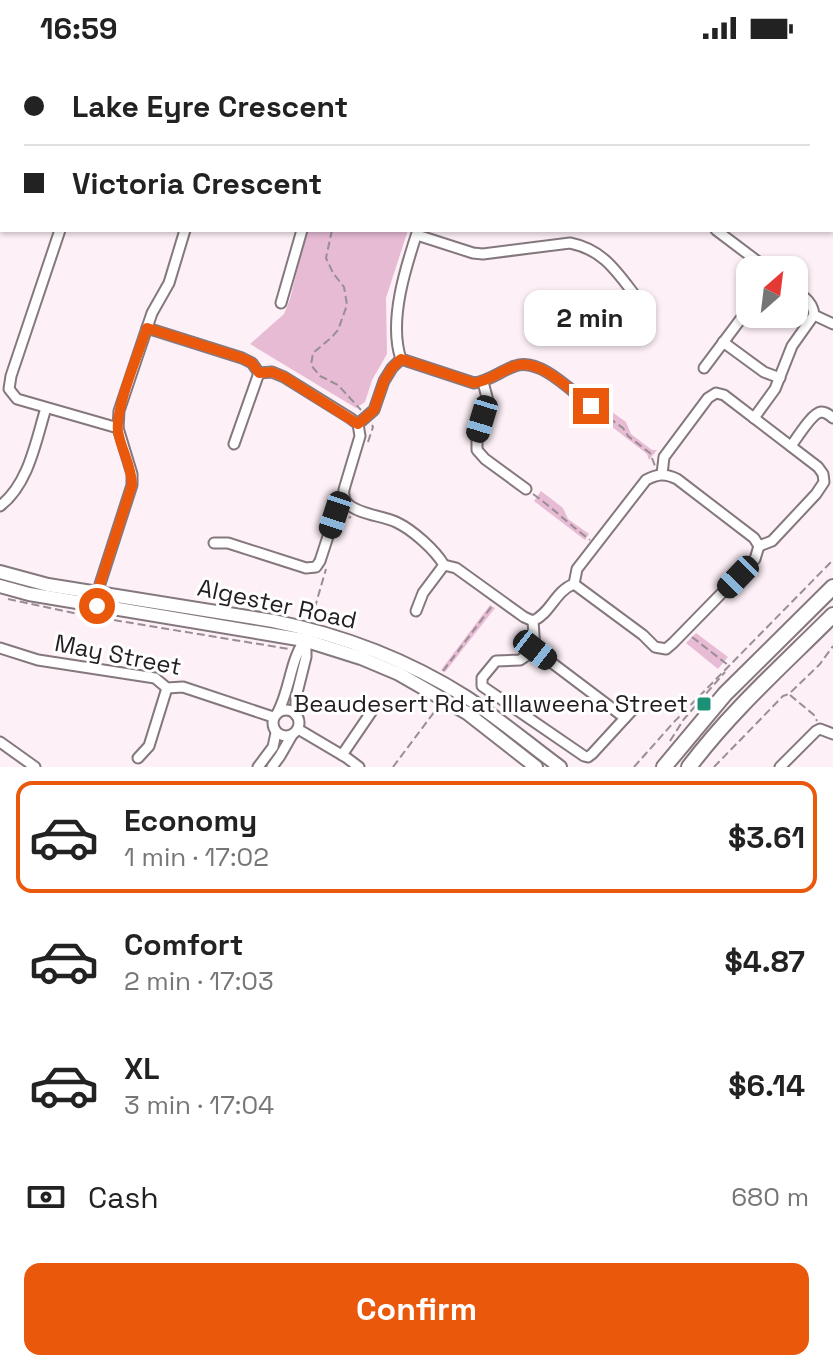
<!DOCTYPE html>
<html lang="en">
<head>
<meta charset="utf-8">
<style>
  :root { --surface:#fff; --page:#f2f2f2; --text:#222; --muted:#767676; --line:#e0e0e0; --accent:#ea580c }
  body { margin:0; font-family:"Space Grotesk",sans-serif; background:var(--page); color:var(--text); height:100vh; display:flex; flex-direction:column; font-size:30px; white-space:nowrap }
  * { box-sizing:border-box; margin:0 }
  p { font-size:26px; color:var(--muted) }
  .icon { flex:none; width:44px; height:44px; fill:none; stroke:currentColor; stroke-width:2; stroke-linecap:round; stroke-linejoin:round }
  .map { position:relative; height:711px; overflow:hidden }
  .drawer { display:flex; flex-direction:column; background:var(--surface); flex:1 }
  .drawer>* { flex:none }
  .hud { position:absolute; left:0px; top:0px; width:834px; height:176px; box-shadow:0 2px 6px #0004; display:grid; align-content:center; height:176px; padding:0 24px; background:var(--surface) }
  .needle { width:52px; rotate:28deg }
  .buttons { position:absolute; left:736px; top:200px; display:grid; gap:16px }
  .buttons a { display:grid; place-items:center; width:72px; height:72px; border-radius:16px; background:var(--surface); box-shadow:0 2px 6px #0004; font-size:40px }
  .end { position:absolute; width:36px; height:36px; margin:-18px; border:10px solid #ea580c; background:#fff; box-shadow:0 0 0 4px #fff }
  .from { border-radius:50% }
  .bubble { position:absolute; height:56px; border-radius:16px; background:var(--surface); box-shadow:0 2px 6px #0004; font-size:26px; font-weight:800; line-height:56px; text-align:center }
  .car { position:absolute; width:24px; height:48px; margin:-24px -12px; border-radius:10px; box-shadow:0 0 6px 2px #0007; background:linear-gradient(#222 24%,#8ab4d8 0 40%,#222 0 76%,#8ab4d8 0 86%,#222 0) }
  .hud b { display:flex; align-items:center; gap:28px; height:76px; font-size:30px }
  .hud b+b { border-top:2px solid var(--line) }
  .hud i { width:20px; height:20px; background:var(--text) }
  ul { padding:14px 0 0; list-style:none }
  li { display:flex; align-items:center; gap:24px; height:112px; margin:0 16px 12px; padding:0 8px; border:4px solid transparent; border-radius:16px }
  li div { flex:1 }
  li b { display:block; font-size:30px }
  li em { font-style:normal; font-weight:800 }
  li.on { border-color:var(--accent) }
  li>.icon { width:72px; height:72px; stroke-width:1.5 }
  .pay { display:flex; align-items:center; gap:20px; height:88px; padding:0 24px; font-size:30px }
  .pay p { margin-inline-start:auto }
  .cta { display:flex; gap:16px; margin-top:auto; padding:16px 24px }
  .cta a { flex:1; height:92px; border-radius:16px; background:var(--accent); color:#fff; font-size:32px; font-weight:800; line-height:92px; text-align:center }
  .status { display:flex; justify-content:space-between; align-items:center; height:56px; padding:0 40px; background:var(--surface); direction:ltr }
  .status svg { height:22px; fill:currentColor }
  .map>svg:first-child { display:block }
</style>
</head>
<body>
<div class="status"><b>16:59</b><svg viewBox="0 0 49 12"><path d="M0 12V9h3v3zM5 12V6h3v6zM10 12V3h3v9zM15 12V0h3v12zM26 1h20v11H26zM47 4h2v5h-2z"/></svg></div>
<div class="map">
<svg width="833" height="711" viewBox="0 0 833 711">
  <rect width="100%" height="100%" fill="#fdf0f7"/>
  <!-- green -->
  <g fill="#e7bbd4">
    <path d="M307 174H408L386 242 387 298 372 324 365 346 356 352 250 288 284 258 290 243Z"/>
    <path d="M605 351 626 366 631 378 652 394H657L649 404 647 398 598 360Z"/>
    <path d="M541 435 563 452 568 463 589 478 585 484 534 445Z"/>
    <path d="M490 549 495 552 445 616 441 614Z"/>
    <path d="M696 577 728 601 718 613 686 587Z"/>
  </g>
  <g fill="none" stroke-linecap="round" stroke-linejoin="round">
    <!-- minor casing -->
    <g stroke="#84787e" stroke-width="13">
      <g id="minor">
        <path d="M118 0 121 2"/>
        <path d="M268 0 269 2"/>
        <path d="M415 0 416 2"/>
        <path d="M0 2 3 0"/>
        <path d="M710 2 713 0"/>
        <path d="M793 2V0"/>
        <path d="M60 174 11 320 9 333 17 343 118 372"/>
        <path d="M418 174C406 210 388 265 401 303L474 327C490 325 500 315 515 310 540 301 572 336 591 350"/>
        <path d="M716 174 769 214"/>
        <path d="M417 179 473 197 483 198 570 187C606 194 619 220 641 247"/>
        <path d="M281 247 302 174"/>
        <path d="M814 259 833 268"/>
        <path d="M147 272 242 302 252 307 259 317 272 316 284 321 350 362 358 368 360 380 345 430C343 436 343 443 348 448 358 458 383 460 396 466 413 474 435 494 444 509L456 512 524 561 533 565"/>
        <path d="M723 286 764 316 780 322"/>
        <path d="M704 312 743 260"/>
        <path d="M483 326 488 345 477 382V394L485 403 526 433"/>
        <path d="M754 362 775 333 792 290 814 259C813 246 804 241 794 233"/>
        <path d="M358 368 374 354 384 325 392 312 401 303"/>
        <path d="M234 388 259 317"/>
        <path d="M791 390C797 382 812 357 821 356 827 356 829 359 833 362"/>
        <path d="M662 418 664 401 708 342 716 337 724 339 818 411 823 418 824 426 816 438 772 485 759 490"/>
        <path d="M0 450C29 428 36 384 46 352"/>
        <path d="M214 487H228L306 512 316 511 320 505 335 459 347 447"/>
        <path d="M98 543 100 528 132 429V418L118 372 119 355 152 257 169 227 185 174"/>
        <path d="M416 555 423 537 444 509"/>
        <path d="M533 565C551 557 555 535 574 528L577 513 646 424C657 418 665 417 677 423L754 482 759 490 755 503 673 587 666 593 655 591 643 579 574 528"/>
        <path d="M533 565 535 594 625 662 638 648"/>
        <path d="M0 592 38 604 155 622 167 632 183 631 273 661"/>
        <path d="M535 594 520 604 496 605 482 622V630L584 700 588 701 592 698 625 662"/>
        <circle cx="286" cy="667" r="13"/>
        <path d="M278 656C290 633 290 606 304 585"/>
        <path d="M296 659V641L306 601V579"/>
        <path d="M298 673 347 702 359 711"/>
        <path d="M0 686 35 711"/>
        <path d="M342 699 374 652"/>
        <path d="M138 702 149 690 167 632"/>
        <path d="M258 711 273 691 276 677"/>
        <path d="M272 711 280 700 292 679"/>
        <path d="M780 711 816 675 820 673 833 678"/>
      </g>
    </g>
    <!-- major casing -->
    <g stroke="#84787e" stroke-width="16">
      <g id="major">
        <path d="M0 516 48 529 273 565C342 579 406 603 466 641 498 662 529 688 560 711"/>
        <path d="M0 530 29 538 304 584 361 602 399 618 467 657 536 711"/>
      </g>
    </g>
    <!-- highway casing -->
    <g stroke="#84787e" stroke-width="18">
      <g id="highway">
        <path d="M664 711 725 638 833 531"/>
        <path d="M689 711C731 655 784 608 833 559"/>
      </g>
    </g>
    <!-- path -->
    <g stroke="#988e93" stroke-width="2" stroke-dasharray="8 4" stroke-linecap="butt">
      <path d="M290 0 297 2"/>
      <path d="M307 2 309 0"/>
      <path d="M332 174 326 202 333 217 344 231 347 249 338 274 332 281 313 297 311 309 320 320 338 329 361 354"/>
      <path d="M599 355 623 372 628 380 650 397 655 410"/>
      <path d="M368 386 373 371 372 369"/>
      <path d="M533 438C554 453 570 469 590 484"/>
      <path d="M338 481 344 463 351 461"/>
      <path d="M8 543 83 559 289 593"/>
      <path d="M309 563 315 551 326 513"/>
      <path d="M692 581 728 609"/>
      <path d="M443 615 492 550"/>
      <path d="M790 639 814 659 817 665"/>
      <path d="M670 685 684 663 725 616"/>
      <path d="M393 711 438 651"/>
      <path d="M634 711 673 667 833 504"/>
      <path d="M714 711 783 640 789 638 820 608 833 590"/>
    </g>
    <!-- minor -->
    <use href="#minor" stroke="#fff" stroke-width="9"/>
    <!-- major -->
    <use href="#major" stroke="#fff" stroke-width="12"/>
    <!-- highway -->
    <use href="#highway" stroke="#fff" stroke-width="14"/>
  </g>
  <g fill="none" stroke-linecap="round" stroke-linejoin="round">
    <!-- route -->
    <path stroke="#ea580c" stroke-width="10" d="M97 550 100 528 132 429C132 410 121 394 118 375 115 352 139 296 147 272L242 302 252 307 259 317 272 316 284 321 358 368 374 354 384 325 392 312 401 303 474 327C490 325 500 315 515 310 540 301 572 336 591 350"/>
  </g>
  <!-- markers -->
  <rect fill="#1b9074" stroke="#fff" stroke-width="3" x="696" y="640" width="16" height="16" rx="4"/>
  <g text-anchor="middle" stroke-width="6" stroke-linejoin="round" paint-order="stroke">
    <!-- street labels -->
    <g font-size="24" fill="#221d1f" stroke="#fff">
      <text transform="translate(277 548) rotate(12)" y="8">Algester Road</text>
      <text transform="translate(118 599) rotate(11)" y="8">May Street</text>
    </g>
    <!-- poi labels -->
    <g font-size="24" fill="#221d1f" stroke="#fff" text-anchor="end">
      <text x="688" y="656">Beaudesert Rd at Illaweena Street</text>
    </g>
  </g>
</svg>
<div class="buttons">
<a><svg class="needle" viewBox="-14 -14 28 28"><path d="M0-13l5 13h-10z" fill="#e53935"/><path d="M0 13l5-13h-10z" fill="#767676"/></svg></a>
</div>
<i class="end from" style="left:97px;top:550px"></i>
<i class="end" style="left:591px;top:350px"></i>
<div class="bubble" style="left:524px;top:234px;width:132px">2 min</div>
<i class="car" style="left:482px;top:363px;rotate:197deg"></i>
<i class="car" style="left:335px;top:459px;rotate:198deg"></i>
<i class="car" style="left:738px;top:521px;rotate:224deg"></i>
<i class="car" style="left:535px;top:594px;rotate:128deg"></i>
<div class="hud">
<b><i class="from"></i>Lake Eyre Crescent</b>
<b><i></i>Victoria Crescent</b>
</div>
</div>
<section class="drawer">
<ul>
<li class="on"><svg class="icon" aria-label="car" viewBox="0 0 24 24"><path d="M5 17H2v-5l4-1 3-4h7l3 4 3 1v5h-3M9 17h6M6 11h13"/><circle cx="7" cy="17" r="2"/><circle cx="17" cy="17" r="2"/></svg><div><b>Economy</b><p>1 min · 17:02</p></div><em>$3.61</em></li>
<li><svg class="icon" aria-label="car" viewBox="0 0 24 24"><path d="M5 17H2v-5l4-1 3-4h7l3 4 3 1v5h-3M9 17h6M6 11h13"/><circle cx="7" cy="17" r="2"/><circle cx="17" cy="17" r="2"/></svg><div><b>Comfort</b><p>2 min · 17:03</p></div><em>$4.87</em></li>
<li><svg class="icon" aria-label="car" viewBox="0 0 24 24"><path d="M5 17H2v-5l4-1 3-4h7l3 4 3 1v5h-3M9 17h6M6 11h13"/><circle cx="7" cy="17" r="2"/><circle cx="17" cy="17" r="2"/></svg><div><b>XL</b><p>3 min · 17:04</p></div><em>$6.14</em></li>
</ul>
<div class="pay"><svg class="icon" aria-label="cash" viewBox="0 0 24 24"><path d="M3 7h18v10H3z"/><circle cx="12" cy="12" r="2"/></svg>Cash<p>680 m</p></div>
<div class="cta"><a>Confirm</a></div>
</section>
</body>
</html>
